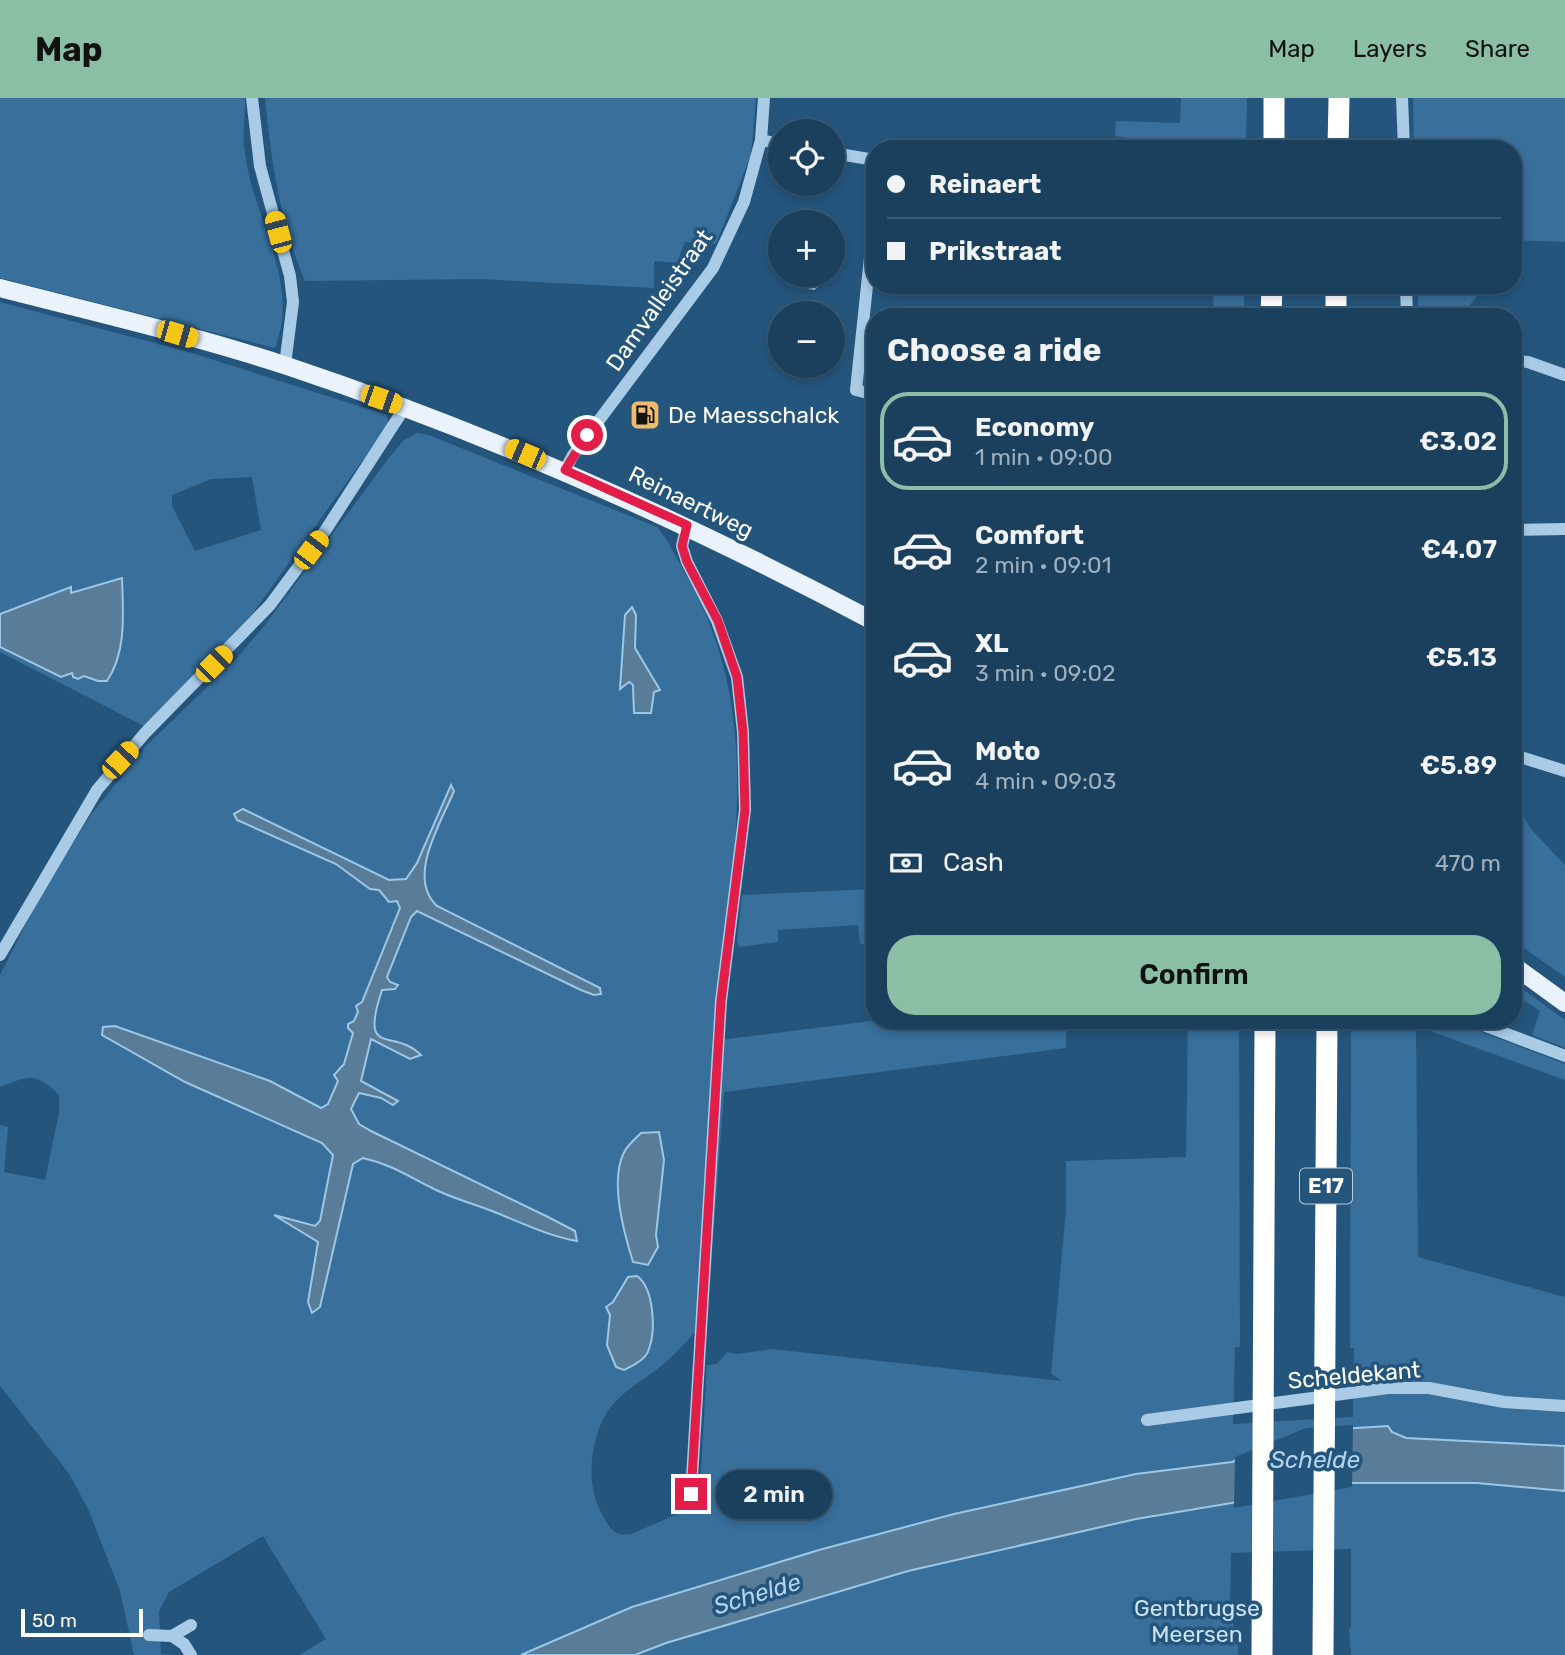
<!DOCTYPE html>
<html lang="en">
<head>
<meta charset="utf-8">
<style>
  :root { --surface:#1b405e; --page:#244764; --text:#f1f3f6; --muted:#a0afbc; --line:#395973; --accent:#8abfa5 }
  body { margin:0; font-family:Rubik,sans-serif; background:var(--page); color:var(--text); height:100vh; display:flex; flex-direction:column; font-size:26px; white-space:nowrap }
  * { box-sizing:border-box; margin:0 }
  p { font-size:23px; color:var(--muted) }
  .icon { flex:none; width:38px; height:38px; fill:none; stroke:currentColor; stroke-width:2; stroke-linecap:round; stroke-linejoin:round }
  .map { position:relative; flex:1; overflow:hidden }
  .sheet { position:absolute; left:866px; top:210px; width:656px; height:721px; display:flex; flex-direction:column; background:var(--surface); border-radius:28px; box-shadow:0 4px 10px #0003,0 0 0 2px var(--line) }
  .sheet>* { flex:none }
  .top-card { position:absolute; left:866px; top:42px; width:656px; height:154px; border-radius:28px; box-shadow:0 4px 10px #0003,0 0 0 2px var(--line); display:grid; align-content:center; height:154px; padding:0 21px; background:var(--surface) }
  .fabs { position:absolute; left:768px; top:21px; display:grid; gap:14px }
  .fabs a { display:grid; place-items:center; width:77px; height:77px; border-radius:50%; background:var(--surface); box-shadow:0 4px 10px #0003,0 0 0 2px var(--line); font-size:35px }
  .scale { position:absolute; left:21px; bottom:18px; width:122px; box-sizing:border-box; padding-left:7px; border:4px solid #fff; border-top:0; font-size:19px; line-height:24px; white-space:nowrap; color:#fff; -webkit-text-stroke:5px #24557d; paint-order:stroke }
  .end { position:absolute; width:32px; height:32px; margin:-16px; border:9px solid #e11d48; background:#fff; box-shadow:0 0 0 4px #fff }
  .from { border-radius:50% }
  .bubble { position:absolute; height:49px; border-radius:24px; background:var(--surface); box-shadow:0 4px 10px #0003,0 0 0 2px var(--line); font-size:23px; font-weight:600; line-height:49px; text-align:center }
  .car { position:absolute; width:21px; height:42px; margin:-21px -10px; border-radius:9px; box-shadow:0 0 5px 2px #0007; background:linear-gradient(#f5c518 24%,#345 0 40%,#f5c518 0 76%,#345 0 86%,#f5c518 0) }
  .top-card b { display:flex; align-items:center; gap:24px; height:66px; font-size:26px }
  .top-card b+b { border-top:2px solid var(--line) }
  .top-card i { width:18px; height:18px; background:var(--text) }
  ul { padding:0; list-style:none }
  li { display:flex; align-items:center; gap:21px; height:98px; margin:0 14px 10px; padding:0 7px; border:4px solid transparent; border-radius:28px }
  li div { flex:1 }
  li b { display:block; font-size:26px }
  li em { font-style:normal; font-weight:600 }
  li.selected { border-color:var(--accent) }
  li>.icon { width:63px; height:63px; stroke-width:1.5 }
  h2 { padding:0 21px; font-size:32px; line-height:84px }
  .pay { display:flex; align-items:center; gap:18px; height:77px; padding:0 21px; font-size:26px }
  .pay p { margin-inline-start:auto }
  .cta { display:flex; gap:14px; margin-top:auto; padding:14px 21px }
  .cta a { flex:1; height:80px; border-radius:28px; background:var(--accent); color:#111; font-size:28px; font-weight:600; line-height:80px; text-align:center }
  header { display:flex; align-items:center; gap:42px; box-sizing:border-box; height:98px; padding:0 35px; background:var(--accent); color:#111 }
  header strong { font-size:33px }
  nav { display:flex; gap:38px; margin-inline-start:auto; font-size:24px }
  .map>svg:first-child { display:block }
</style>
</head>
<body>
<header>
<strong>Map</strong>
<nav><a>Map</a><a>Layers</a><a>Share</a></nav>
</header>
<div class="map">
<svg width="1565" height="1557" viewBox="0 0 1565 1557">
  <rect width="100%" height="100%" fill="#24557d"/>
  <!-- green -->
  <g fill="#386f9b" fill-rule="evenodd">
    <path d="M0 0H245C245 18 242 37 245 55 253 121 301 184 275 250L0 180Z"/>
    <path d="M265 0H756L751 57 716 146 685 144 677 165 654 163V190L481 181 305 183C280 125 271 62 265 0Z"/>
    <path d="M1181 0H1247L1246 51H1166V46L1115 38 1116 23 1180 25Z"/>
    <path d="M1413 0H1565V144L1514 142V51H1414Z"/>
    <path d="M1214 187H1244V219H1213Z"/>
    <path d="M1418 187H1485V188L1469 208 1466 219H1418Z"/>
    <path d="M0 204 192 255 387 317 388 327 253 515 144 628 0 554ZM252 379 261 432 195 453 172 408V397L211 381Z"/>
    <path d="M417 335 429 337 657 429C670 445 677 461 687 479 771 626 728 784 712 943L879 922H1067L1066 950 724 994 707 1223C692 1236 681 1251 666 1264 650 1278 630 1288 615 1304 591 1328 584 1386 601 1414 609 1429 613 1439 631 1436L699 1407 707 1267 717 1266 727 1254 737 1256 772 1251 1062 1283 1051 1276 1066 1111V1063L1186 1059 1188 922H1239L1240 1249H1235L1233 1326 1353 1319 1354 1250H1350L1351 922H1450L1565 966V982L1416 928 1418 1159 1565 1199V1348L1406 1340 1392 1334 1307 1333 1232 1364 1136 1376 954 1416 819 1452 632 1509 521 1557H299L326 1541 263 1438 169 1494 159 1513 161 1556 179 1557H134L120 1493 89 1413 70 1377 0 1288V1027L8 1029 4 1074 45 1082 59 1015V997C35 973 30 978 0 989V877L39 800 90 718 147 647 236 561 265 527 388 361 404 342ZM625 517H636L635 550 660 592 655 593 652 601 633 602V588L629 584 620 590ZM621 1114 656 1137 658 1149 622 1128ZM628 1179 652 1203 650 1245 607 1247 613 1204Z"/>
    <path d="M1514 699 1530 730 1565 767V879L1514 843Z"/>
    <path d="M873 791 875 846H860L858 827 778 832V844L740 849 737 843 742 797Z"/>
    <path d="M1514 885 1565 922V950L1532 937 1540 913 1514 896Z"/>
    <path d="M1352 1385H1477L1565 1393V1557H1351L1349 1530 1351 1529V1451L1231 1455 1230 1514 1234 1529 1239 1530 1238 1557H635L666 1545 908 1473 1136 1421Z"/>
  </g>
  <!-- water -->
  <g fill="#597c98" stroke="#9dc7e6" stroke-width="2">
    <path d="M790 177H831L814 191 797 188Z"/>
    <path d="M122 480C123 515 127 553 107 583H98L84 578 78 581 73 579 72 575 61 579 0 549V516L71 489V495Z"/>
    <path d="M632 509 636 517 635 550 660 592 654 594 651 615H634L633 587 629 584 620 591 625 517Z"/>
    <path d="M451 687 454 693C441 725 406 779 437 808L600 890 601 896 594 897 581 892 417 813 411 819 387 879 390 884 398 887 395 891 382 892C359 961 393 929 421 957L410 961 371 941 361 983 398 1003 393 1007 381 1000 359 995 351 1011 359 1026 371 1033 548 1119 575 1133 577 1143C548 1138 520 1124 492 1113 472 1105 451 1100 432 1090 408 1078 390 1066 363 1060L353 1066 320 1209 312 1215 308 1204 318 1144 274 1117 315 1128 320 1123 333 1057 322 1045 185 984 102 937 103 929 115 928 270 983 321 1010 328 1006 338 983 334 977 344 966 353 935 348 930V926L354 923 358 914 356 908 362 904 400 810 397 803 389 804 379 792 370 791 336 766 237 722 234 716 243 711 389 782 406 781 417 765Z"/>
    <path d="M659 1034 664 1062 656 1137 658 1149 648 1167 633 1164C624 1135 608 1079 626 1051 630 1045 636 1040 641 1035Z"/>
    <path d="M637 1178C654 1190 656 1232 649 1251 646 1262 633 1267 624 1272L616 1269 607 1247 610 1217 606 1209 613 1204 628 1179Z"/>
    <path d="M1388 1328 1392 1334 1406 1340 1565 1348V1393L1477 1385H1352L1136 1421 908 1473 666 1545 635 1557H521L632 1509 819 1452 954 1416 1136 1376 1232 1364 1307 1333Z"/>
  </g>
  <!-- pier -->
  <path fill="#24557d" d="M1353 1327 1352 1389 1234 1410 1235 1359 1306 1330Z"/>
  <g fill="none" stroke-linecap="round" stroke-linejoin="round">
    <!-- minor -->
    <g stroke="#a9cbe5" stroke-width="12">
      <path d="M252 0 260 68 290 178 293 204 285 267"/>
      <path d="M1402 0 1404 51"/>
      <path d="M761 42 780 46"/>
      <path d="M833 55 875 62"/>
      <path d="M875 112 856 292 875 297"/>
      <path d="M1406 187 1407 219"/>
      <path d="M1514 263 1528 264 1565 277"/>
      <path d="M565 372 573 357 713 170 744 104 761 42 764 0"/>
      <path d="M687 427 682 448 687 464 717 523 737 579 743 634 745 712 721 903 691 1396"/>
      <path d="M1514 432 1565 431"/>
      <path d="M1514 657 1565 673"/>
      <path d="M0 857 97 692 145 635 270 507 325 433 405 309"/>
      <path d="M1470 922 1565 958"/>
      <path d="M1147 1322 1388 1290H1429L1504 1304 1565 1308"/>
      <path d="M149 1537 172 1538 191 1527"/>
      <path d="M172 1538 184 1546 191 1557"/>
    </g>
    <!-- major -->
    <g stroke="#eaf3fd" stroke-width="18">
      <path d="M0 190C96 215 193 237 287 268 491 336 685 423 875 524"/>
      <path d="M1514 868 1565 905"/>
    </g>
    <!-- highway -->
    <g stroke="#fff" stroke-width="21">
      <path d="M1274 51V0"/>
      <path d="M1338 51 1339 0"/>
      <path d="M1271 219 1272 187"/>
      <path d="M1336 219V187"/>
      <path d="M1262 1557 1265 922"/>
      <path d="M1323 1557 1327 922"/>
    </g>
  </g>
  <g fill="none" stroke-linecap="round" stroke-linejoin="round">
    <!-- route -->
    <path stroke="#e11d48" stroke-width="9" d="M587 337 565 372 687 427 682 448 687 464 718 523 737 579 743 634 745 712 721 903 691 1396"/>
  </g>
  <!-- icons -->
  <defs>
    <g id="fuel-square" transform="scale(1.575)"><rect x="-9" y="-9" width="18" height="18" rx="4" fill="#efbc6d" stroke="#24557d"/><path d="M-5.5-6h7V0h2V4h1.3V-2.5L3-4.5l.8-.8L6-3V5H2.5V1h-1V6h-7ZM-4.2-4.7v3.2H.2V-4.7Z" fill="#111"/></g>
  </defs>
  <g fill-rule="evenodd">
    <use href="#fuel-square" x="645" y="317"/>
  </g>
  <g text-anchor="middle" stroke-width="7" stroke-linejoin="round" paint-order="stroke">
    <!-- shield labels -->
    <rect fill="#24557d" stroke="#bdccd8" stroke-width="2" x="1300" y="1070.5" width="52" height="35" rx="5"/>
    <g font-size="21" font-weight="bold" fill="#fff">
      <text x="1326" y="1095">E17</text>
    </g>
    <!-- street labels -->
    <g font-size="23" fill="#fff" stroke="#24557d">
      <text transform="translate(659 202) rotate(-55)" y="8">Damvalleistraat</text>
      <text transform="translate(691 404) rotate(26)" y="8">Reinaertweg</text>
      <text transform="translate(1354 1277) rotate(-5)" y="8">Scheldekant</text>
    </g>
    <!-- poi labels -->
    <g font-size="23" fill="#fff" stroke="#24557d" text-anchor="start">
      <text x="668" y="325">De Maesschalck</text>
    </g>
    <!-- park labels -->
    <g font-size="23" fill="#cce3f4" stroke="#24557d">
      <text x="1197" y="1518">Gentbrugse<tspan x="1197" dy="26">Meersen</tspan></text>
    </g>
    <!-- water labels -->
    <g font-size="24" font-style="italic" fill="#b4d4ed" stroke="#24557d">
      <text x="1315" y="1370">Schelde</text>
      <text transform="translate(757 1496) rotate(-17)" y="8">Schelde</text>
    </g>
  </g>
</svg>
<div class="fabs">
<a><svg class="icon" aria-label="locate" viewBox="0 0 24 24"><circle cx="12" cy="12" r="6"/><path d="M12 2v4M12 18v4M2 12h4M18 12h4"/></svg></a>
<a>+</a>
<a>−</a>
</div>
<div class="scale">50 m</div>
<i class="end from" style="left:587px;top:337px"></i>
<i class="end" style="left:691px;top:1396px"></i>
<div class="bubble" style="left:716px;top:1372px;width:116px">2 min</div>
<i class="car" style="left:278px;top:134px;rotate:345deg"></i>
<i class="car" style="left:177px;top:236px;rotate:106deg"></i>
<i class="car" style="left:381px;top:301px;rotate:109deg"></i>
<i class="car" style="left:525px;top:356px;rotate:293deg"></i>
<i class="car" style="left:311px;top:452px;rotate:37deg"></i>
<i class="car" style="left:214px;top:566px;rotate:45deg"></i>
<i class="car" style="left:120px;top:662px;rotate:43deg"></i>
<div class="top-card">
<b><i class="from"></i>Reinaert</b>
<b><i></i>Prikstraat</b>
</div>
<section class="sheet">
<h2>Choose a ride</h2>
<ul>
<li class="selected"><svg class="icon" aria-label="car" viewBox="0 0 24 24"><path d="M5 17H2v-5l4-1 3-4h7l3 4 3 1v5h-3M9 17h6M6 11h13"/><circle cx="7" cy="17" r="2"/><circle cx="17" cy="17" r="2"/></svg><div><b>Economy</b><p>1 min · 09:00</p></div><em>€3.02</em></li>
<li><svg class="icon" aria-label="car" viewBox="0 0 24 24"><path d="M5 17H2v-5l4-1 3-4h7l3 4 3 1v5h-3M9 17h6M6 11h13"/><circle cx="7" cy="17" r="2"/><circle cx="17" cy="17" r="2"/></svg><div><b>Comfort</b><p>2 min · 09:01</p></div><em>€4.07</em></li>
<li><svg class="icon" aria-label="car" viewBox="0 0 24 24"><path d="M5 17H2v-5l4-1 3-4h7l3 4 3 1v5h-3M9 17h6M6 11h13"/><circle cx="7" cy="17" r="2"/><circle cx="17" cy="17" r="2"/></svg><div><b>XL</b><p>3 min · 09:02</p></div><em>€5.13</em></li>
<li><svg class="icon" aria-label="car" viewBox="0 0 24 24"><path d="M5 17H2v-5l4-1 3-4h7l3 4 3 1v5h-3M9 17h6M6 11h13"/><circle cx="7" cy="17" r="2"/><circle cx="17" cy="17" r="2"/></svg><div><b>Moto</b><p>4 min · 09:03</p></div><em>€5.89</em></li>
</ul>
<div class="pay"><svg class="icon" aria-label="cash" viewBox="0 0 24 24"><path d="M3 7h18v10H3z"/><circle cx="12" cy="12" r="2"/></svg>Cash<p>470 m</p></div>
<div class="cta"><a>Confirm</a></div>
</section>
</div>
</body>
</html>
